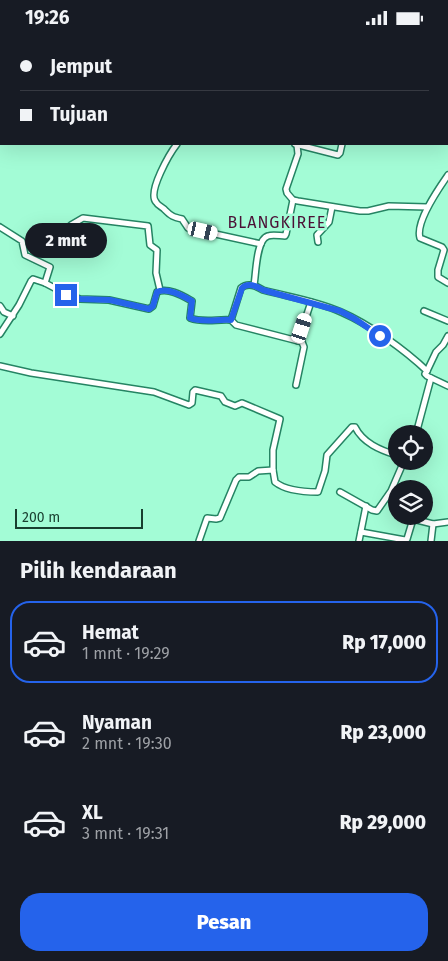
<!DOCTYPE html>
<html lang="id">
<head>
<meta charset="utf-8">
<style>
  :root { --surface:#171b24; --page:#242831; --text:#f1f3f6; --muted:#9ea1a6; --line:#363941; --accent:#2563eb }
  body { margin:0; font-family:"Fira Sans",sans-serif; background:var(--page); color:var(--text); height:100vh; display:flex; flex-direction:column; font-size:19px; white-space:nowrap }
  * { box-sizing:border-box; margin:0 }
  p { font-size:16px; color:var(--muted) }
  .icon { flex:none; width:28px; height:28px; fill:none; stroke:currentColor; stroke-width:2; stroke-linecap:round; stroke-linejoin:round }
  .map { position:relative; height:506px; overflow:hidden }
  .panel { display:flex; flex-direction:column; background:var(--surface); flex:1 }
  .panel>* { flex:none }
  .banner { position:absolute; left:0px; top:0px; width:449px; height:110px; box-shadow:0 5px 20px #0002; display:grid; align-content:center; height:110px; padding:0 20px; background:var(--surface) }
  .fabs { position:absolute; left:388px; top:390px; display:grid; gap:10px }
  .fabs a { display:grid; place-items:center; width:45px; height:45px; border-radius:50%; background:var(--surface); box-shadow:0 5px 20px #0002; font-size:25px }
  .scale { position:absolute; left:15px; bottom:12px; width:128px; box-sizing:border-box; padding-left:5px; border:2px solid #183e2f; border-top:0; font-size:14px; line-height:18px; white-space:nowrap; color:#183e2f; -webkit-text-stroke:4px #a3fcd6; paint-order:stroke }
  .end { position:absolute; width:22px; height:22px; margin:-11px; border:6px solid #2563eb; background:#fff; box-shadow:0 0 0 2px #fff }
  .from { border-radius:50% }
  .bubble { position:absolute; height:35px; border-radius:18px; background:var(--surface); box-shadow:0 5px 20px #0002; font-size:16px; font-weight:800; line-height:35px; text-align:center }
  .car { position:absolute; width:15px; height:30px; margin:-15px -8px; border-radius:6px; box-shadow:0 0 4px 1px #0007; background:linear-gradient(#fff 24%,#345 0 40%,#fff 0 76%,#345 0 86%,#fff 0) }
  .banner b { display:flex; align-items:center; gap:18px; height:48px; font-size:19px }
  .banner b+b { border-top:1px solid var(--line) }
  .banner i { width:12px; height:12px; background:var(--text) }
  ul { padding:0; list-style:none }
  li { display:flex; align-items:center; gap:15px; height:82px; margin:0 10px 8px; padding:0 10px; border:2px solid transparent; border-radius:20px }
  li div { flex:1 }
  li b { display:block; font-size:19px }
  li em { font-style:normal; font-weight:800 }
  li.on { border-color:var(--accent) }
  li>.icon { width:45px; height:45px; stroke-width:1.5 }
  h2 { padding:0 20px; font-size:22px; line-height:60px }
  .button { display:flex; gap:10px; margin-top:auto; padding:10px 20px }
  .button a { flex:1; height:58px; border-radius:20px; background:var(--accent); color:#fff; font-size:20px; font-weight:800; line-height:58px; text-align:center }
  .status { display:flex; justify-content:space-between; align-items:center; height:35px; padding:0 25px; background:var(--surface); direction:ltr }
  .status svg { height:14px; fill:currentColor }
  .map>svg:first-child { display:block }
</style>
</head>
<body>
<div class="status"><b>19:26</b><svg viewBox="0 0 49 12"><path d="M0 12V9h3v3zM5 12V6h3v6zM10 12V3h3v9zM15 12V0h3v12zM26 1h20v11H26zM47 4h2v5h-2z"/></svg></div>
<div class="map">
<svg width="448" height="506" viewBox="0 0 448 506">
  <rect width="100%" height="100%" fill="#a3fcd6"/>
  <g fill="none" stroke-linecap="round" stroke-linejoin="round">
    <!-- minor casing -->
    <g stroke="#258463" stroke-width="8">
      <g id="minor">
        <path d="M213 0 215 1"/>
        <path d="M240 0V1"/>
        <path d="M307 1 309 0"/>
        <path d="M355 1 356 0"/>
        <path d="M395 1V0"/>
        <path d="M177 109C170 118 147 157 156 167 158 171 163 172 165 175 171 181 173 182 182 184L188 193 261 209"/>
        <path d="M295 109 338 120 340 118 342 109"/>
        <path d="M297 110 298 119 286 154 287 158 293 165 298 166 360 176H368L389 171 427 172"/>
        <path d="M448 140C439 153 415 187 420 203L442 212 444 215 438 235V242L448 248"/>
        <path d="M71 190 83 183 148 191 150 210 157 215 156 238 160 255"/>
        <path d="M0 192 22 206 25 220 50 232 45 248 66 259 80 264 109 265 149 274 153 271 157 257C168 252 183 261 192 266L190 283C203 288 217 284 231 285L241 253C248 247 256 251 263 255 289 262 317 266 341 277 369 289 405 315 427 336L425 339 427 341 448 351"/>
        <path d="M318 207 317 200 329 187 332 172"/>
        <path d="M254 250C256 240 256 204 268 201 273 199 280 201 285 201L286 199 293 165"/>
        <path d="M0 271 4 277 13 281"/>
        <path d="M424 276 448 286"/>
        <path d="M231 285 236 290 302 307 304 312 296 350"/>
        <path d="M0 299 19 270 31 246 33 244 45 248"/>
        <path d="M298 306 311 267"/>
        <path d="M0 331 31 338 154 357 189 370 192 368 193 357 195 355 221 361 225 367 235 371 242 368 280 384 273 415V435"/>
        <path d="M427 336 436 317 443 310 448 301"/>
        <path d="M416 399 431 343"/>
        <path d="M340 457 372 475 377 476 391 456 404 426"/>
        <path d="M361 497 405 505 407 504 413 484 433 489 448 487"/>
        <path d="M199 506 207 483 216 484 220 483 236 445 239 442H249L258 436 273 435 275 447C285 455 305 457 318 457L325 436 327 420 352 392H355C363 408 380 415 396 420"/>
        <path d="M359 506 366 471"/>
        <path d="M431 506 433 489"/>
      </g>
    </g>
    <!-- minor -->
    <use href="#minor" stroke="#fff" stroke-width="5"/>
  </g>
  <g fill="none" stroke-linecap="round" stroke-linejoin="round">
    <!-- route -->
    <path stroke="#2563eb" stroke-width="6" d="M66 260 80 264 110 265 149 274 153 271 157 257C167 252 183 261 192 266L190 283C203 288 217 284 231 285L242 253C248 247 256 251 263 255L340 276 355 284 380 301"/>
  </g>
  <g text-anchor="middle" stroke-width="5" stroke-linejoin="round" paint-order="stroke">
    <!-- quarter labels -->
    <g font-size="16" letter-spacing="1" fill="#4b1036" stroke="#a3fcd6">
      <text x="277" y="193">BLANGKIREE</text>
    </g>
  </g>
</svg>
<div class="fabs">
<a><svg class="icon" aria-label="locate" viewBox="0 0 24 24"><circle cx="12" cy="12" r="6"/><path d="M12 2v4M12 18v4M2 12h4M18 12h4"/></svg></a>
<a><svg class="icon" aria-label="layers" viewBox="0 0 24 24"><path d="M12 4l9 5-9 5-9-5zM3 14l9 5 9-5"/></svg></a>
</div>
<div class="scale">200 m</div>
<i class="end from" style="left:380px;top:301px"></i>
<i class="end" style="left:66px;top:260px"></i>
<div class="bubble" style="left:25px;top:188px;width:82px">2 mnt</div>
<i class="car" style="left:203px;top:196px;rotate:103deg"></i>
<i class="car" style="left:302px;top:293px;rotate:18deg"></i>
<div class="banner">
<b><i class="from"></i>Jemput</b>
<b><i></i>Tujuan</b>
</div>
</div>
<section class="panel">
<h2>Pilih kendaraan</h2>
<ul>
<li class="on"><svg class="icon" aria-label="car" viewBox="0 0 24 24"><path d="M5 17H2v-5l4-1 3-4h7l3 4 3 1v5h-3M9 17h6M6 11h13"/><circle cx="7" cy="17" r="2"/><circle cx="17" cy="17" r="2"/></svg><div><b>Hemat</b><p>1 mnt · 19:29</p></div><em>Rp 17,000</em></li>
<li><svg class="icon" aria-label="car" viewBox="0 0 24 24"><path d="M5 17H2v-5l4-1 3-4h7l3 4 3 1v5h-3M9 17h6M6 11h13"/><circle cx="7" cy="17" r="2"/><circle cx="17" cy="17" r="2"/></svg><div><b>Nyaman</b><p>2 mnt · 19:30</p></div><em>Rp 23,000</em></li>
<li><svg class="icon" aria-label="car" viewBox="0 0 24 24"><path d="M5 17H2v-5l4-1 3-4h7l3 4 3 1v5h-3M9 17h6M6 11h13"/><circle cx="7" cy="17" r="2"/><circle cx="17" cy="17" r="2"/></svg><div><b>XL</b><p>3 mnt · 19:31</p></div><em>Rp 29,000</em></li>
</ul>
<div class="button"><a>Pesan</a></div>
</section>
</body>
</html>
